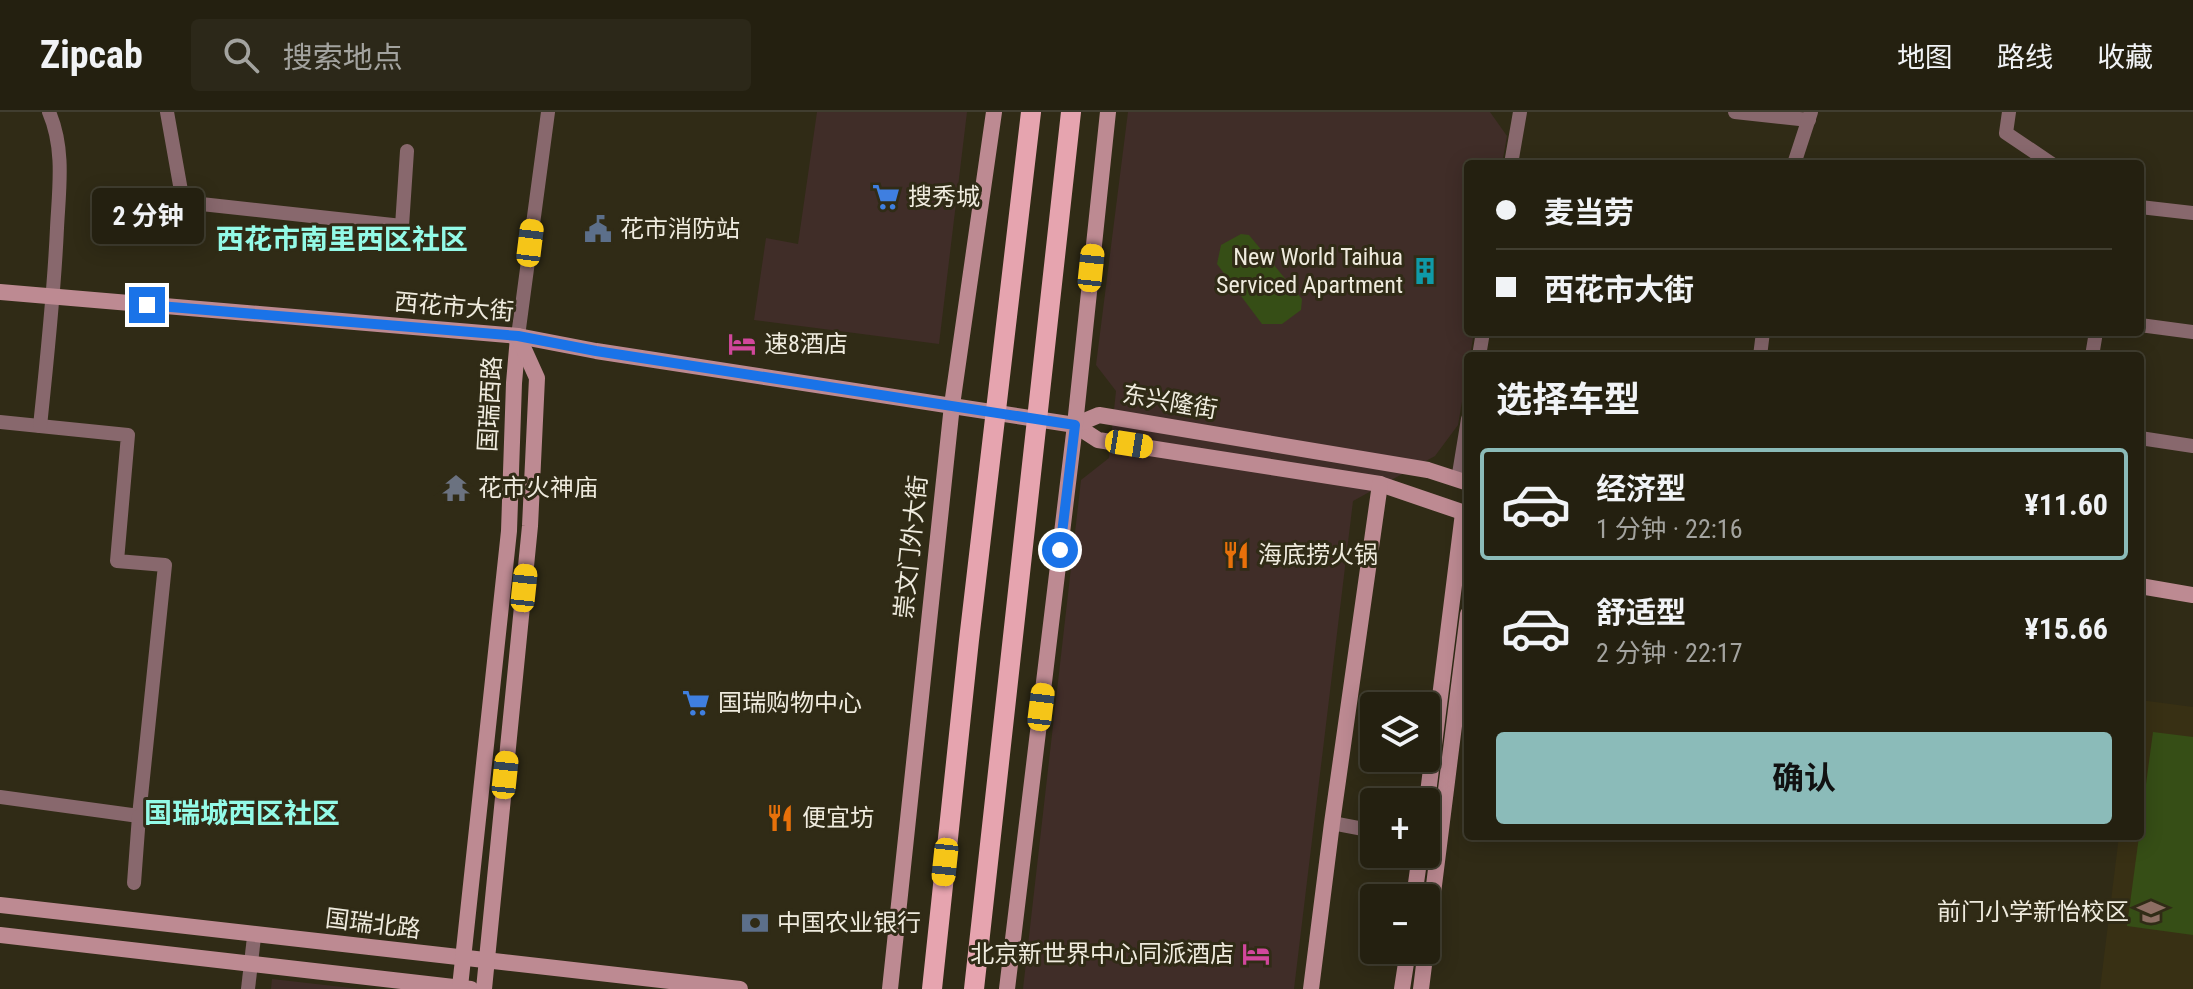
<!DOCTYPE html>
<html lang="zh">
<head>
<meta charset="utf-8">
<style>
  :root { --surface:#242010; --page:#2c2819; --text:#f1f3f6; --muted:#a3a39f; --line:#413e30; --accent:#8bbbb9 }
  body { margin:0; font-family:"Roboto Condensed","Noto Sans SC",sans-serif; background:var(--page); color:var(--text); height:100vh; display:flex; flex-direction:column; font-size:30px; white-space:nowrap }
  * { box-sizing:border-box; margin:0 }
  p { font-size:26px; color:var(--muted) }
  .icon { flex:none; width:44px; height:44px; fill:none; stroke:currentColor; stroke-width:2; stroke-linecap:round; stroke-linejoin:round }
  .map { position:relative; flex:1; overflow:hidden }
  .details { position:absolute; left:1464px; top:240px; width:680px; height:488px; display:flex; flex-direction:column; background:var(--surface); border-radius:8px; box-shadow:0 4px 20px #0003,0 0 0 2px var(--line) }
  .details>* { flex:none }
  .guide { position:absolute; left:1464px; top:48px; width:680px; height:176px; border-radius:8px; box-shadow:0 4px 20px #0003,0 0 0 2px var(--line); display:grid; align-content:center; height:176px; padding:0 32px; background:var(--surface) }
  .tools { position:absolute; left:1360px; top:580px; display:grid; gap:16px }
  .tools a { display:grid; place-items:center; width:80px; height:80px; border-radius:8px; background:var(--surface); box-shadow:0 4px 20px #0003,0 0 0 2px var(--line); font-size:40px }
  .end { position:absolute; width:36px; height:36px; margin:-18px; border:10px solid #1a73e8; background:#fff; box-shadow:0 0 0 4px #fff }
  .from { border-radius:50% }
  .bubble { position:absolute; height:56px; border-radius:8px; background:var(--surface); box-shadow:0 4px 20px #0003,0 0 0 2px var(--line); font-size:26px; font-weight:700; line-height:56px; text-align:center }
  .car { position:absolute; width:24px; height:48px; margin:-24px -12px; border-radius:10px; box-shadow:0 0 6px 2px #0007; background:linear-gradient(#f5c518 24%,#345 0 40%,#f5c518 0 76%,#345 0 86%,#f5c518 0) }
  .guide b { display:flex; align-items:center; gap:28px; height:76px; font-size:30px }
  .guide b+b { border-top:2px solid var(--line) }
  .guide i { width:20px; height:20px; background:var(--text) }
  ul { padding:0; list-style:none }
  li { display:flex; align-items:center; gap:24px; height:112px; margin:0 16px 12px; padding:0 16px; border:4px solid transparent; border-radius:8px }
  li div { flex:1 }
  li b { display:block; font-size:30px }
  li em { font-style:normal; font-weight:700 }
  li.current { border-color:var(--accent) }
  li>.icon { width:72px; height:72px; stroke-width:1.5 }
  h2 { padding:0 32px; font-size:36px; line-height:96px }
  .button { display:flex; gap:16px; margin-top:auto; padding:16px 32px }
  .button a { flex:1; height:92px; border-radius:8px; background:var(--accent); color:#111; font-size:32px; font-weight:700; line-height:92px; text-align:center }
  header { display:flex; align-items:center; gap:48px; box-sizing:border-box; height:112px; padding:0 40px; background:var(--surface); border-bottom:2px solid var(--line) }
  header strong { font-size:38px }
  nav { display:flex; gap:44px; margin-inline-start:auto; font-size:28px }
  .search { width:560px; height:72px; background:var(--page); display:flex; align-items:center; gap:20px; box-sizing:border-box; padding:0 28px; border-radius:8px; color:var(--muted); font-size:30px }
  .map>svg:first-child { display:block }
</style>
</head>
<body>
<header>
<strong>Zipcab</strong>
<div class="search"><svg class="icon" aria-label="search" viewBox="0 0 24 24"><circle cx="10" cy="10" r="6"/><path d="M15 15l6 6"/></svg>搜索地点</div>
<nav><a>地图</a><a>路线</a><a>收藏</a></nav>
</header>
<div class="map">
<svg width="2193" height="877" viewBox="0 0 2193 877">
  <rect width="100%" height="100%" fill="#302b16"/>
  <!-- commercial -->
  <g fill="#402d28">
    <path d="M817 0H967L939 232 754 208 766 126 798 132Z"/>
    <path d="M1128 0H1490L1507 24 1502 52H1468V220H1474L1470 244H1468V255L1458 313 1435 344 1353 389 1294 877H1023L1081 368 1109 346 1116 279 1096 253Z"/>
    <path d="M272 867 360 877H271Z"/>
  </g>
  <!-- built -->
  <path fill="#383014" d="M2140 588 2193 595V877H2100L2119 724H2140Z"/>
  <!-- green -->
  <g fill="#364e16">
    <path d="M1241 122 1249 123 1302 187 1301 198 1282 212H1262L1217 152 1221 133Z"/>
    <path d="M2153 620 2193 625V823L2127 814Z"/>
  </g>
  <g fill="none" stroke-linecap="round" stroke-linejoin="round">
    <!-- street -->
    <g stroke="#88686d" stroke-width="14">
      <path d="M167 0 183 90 402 114 407 39"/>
      <path d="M1735 0 1809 8"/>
      <path d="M2009 0 2006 21 2052 52"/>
      <path d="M1511 52 1520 0"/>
      <path d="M1794 52 1811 0"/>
      <path d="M2140 95 2193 101"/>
      <path d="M2140 213 2193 220"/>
      <path d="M518 224 548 0"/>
      <path d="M1479 244 1483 220"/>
      <path d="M1760 244 1763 220"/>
      <path d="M2092 244 2096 220"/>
      <path d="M0 310 128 323 117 449 165 453 139 704 0 685"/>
      <path d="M40 314C47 248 54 183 57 116 59 77 65 37 49 0"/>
      <path d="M2140 326 2193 334"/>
      <path d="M1458 368 1468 307"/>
      <path d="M1332 711 1374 719"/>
      <path d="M134 771 139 704"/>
      <path d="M248 877 254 825"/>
    </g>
    <!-- secondary -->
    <g stroke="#bd8a92" stroke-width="16">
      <path d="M0 180 518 224 596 239 1075 313 1098 328 1380 372 1468 402"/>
      <path d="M1075 313 1099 303 1428 358 1468 371"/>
      <path d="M2140 474 2193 483"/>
      <path d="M1426 697 1463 401"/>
      <path d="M1414 786 1420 742"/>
      <path d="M0 793 740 877"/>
      <path d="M0 823 471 877"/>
      <path d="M460 875 509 419 514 271 518 225"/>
      <path d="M484 877 530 414 537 266 518 224"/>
      <path d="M890 877 952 293 994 0"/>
      <path d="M1007 877 1075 313 1108 0"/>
      <path d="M1311 877 1332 711 1380 372"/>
      <path d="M1402 877 1408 838"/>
      <path d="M1421 877 1468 502"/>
    </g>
    <!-- primary -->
    <g stroke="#e6a4af" stroke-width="20">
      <path d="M932 877 969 528 1031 0"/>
      <path d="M974 877 1071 0"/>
    </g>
  </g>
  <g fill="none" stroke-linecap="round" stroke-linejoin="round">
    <!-- route -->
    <path stroke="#1a73e8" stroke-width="10" d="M147 193 518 224 596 239 1075 313 1060 438"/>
  </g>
  <!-- icons -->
  <defs>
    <g id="supermarket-bare" transform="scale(2.16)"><path d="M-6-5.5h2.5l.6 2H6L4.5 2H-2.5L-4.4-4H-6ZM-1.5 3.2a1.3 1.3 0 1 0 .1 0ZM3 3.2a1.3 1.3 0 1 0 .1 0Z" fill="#3f7fe0" stroke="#302b16" stroke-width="2.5" paint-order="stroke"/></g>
    <g id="civic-bare" transform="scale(2.16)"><path d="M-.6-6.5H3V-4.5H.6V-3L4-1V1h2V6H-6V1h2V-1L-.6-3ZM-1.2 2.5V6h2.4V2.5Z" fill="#5c6f8a" stroke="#302b16" stroke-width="2.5" paint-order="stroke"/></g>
    <g id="building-bare" transform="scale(2.16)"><path d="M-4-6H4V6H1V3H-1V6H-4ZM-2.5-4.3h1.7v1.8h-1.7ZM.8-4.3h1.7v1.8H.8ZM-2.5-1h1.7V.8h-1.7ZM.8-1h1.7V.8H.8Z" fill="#0f9aa8" stroke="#302b16" stroke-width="2.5" paint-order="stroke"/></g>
    <g id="hotel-bare" transform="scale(2.16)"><path d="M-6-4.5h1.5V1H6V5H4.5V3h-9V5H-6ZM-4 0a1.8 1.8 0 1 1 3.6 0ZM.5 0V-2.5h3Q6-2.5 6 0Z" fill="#d1479c" stroke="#302b16" stroke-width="2.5" paint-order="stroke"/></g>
    <g id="temple-bare" transform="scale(2.16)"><path d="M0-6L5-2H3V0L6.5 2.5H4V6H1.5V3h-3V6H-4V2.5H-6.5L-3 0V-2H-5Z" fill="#6b7280" stroke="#302b16" stroke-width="2.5" paint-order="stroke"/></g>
    <g id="restaurant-bare" transform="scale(2.16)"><path d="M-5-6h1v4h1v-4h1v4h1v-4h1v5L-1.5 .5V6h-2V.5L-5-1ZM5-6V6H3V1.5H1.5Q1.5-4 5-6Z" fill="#e8710a" stroke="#302b16" stroke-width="2.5" paint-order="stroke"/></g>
    <g id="school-bare" transform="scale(2.16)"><path d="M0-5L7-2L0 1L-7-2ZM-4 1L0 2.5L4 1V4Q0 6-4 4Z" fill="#8d6e63" stroke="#302b16" stroke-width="2.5" paint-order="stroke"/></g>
    <g id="bank-bare" transform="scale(2.16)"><path d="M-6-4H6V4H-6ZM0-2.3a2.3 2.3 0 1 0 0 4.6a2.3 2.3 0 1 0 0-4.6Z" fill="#5c6f8a" stroke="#302b16" stroke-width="2.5" paint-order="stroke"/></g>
  </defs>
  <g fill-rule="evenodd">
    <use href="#supermarket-bare" x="886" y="85"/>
    <use href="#civic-bare" x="598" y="117"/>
    <use href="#building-bare" x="1425" y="159"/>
    <use href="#hotel-bare" x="742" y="232"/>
    <use href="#temple-bare" x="456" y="376"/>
    <use href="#restaurant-bare" x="1236" y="443"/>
    <use href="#supermarket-bare" x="696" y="591"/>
    <use href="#restaurant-bare" x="780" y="706"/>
    <use href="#school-bare" x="2151" y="800"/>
    <use href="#bank-bare" x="755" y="811"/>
    <use href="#hotel-bare" x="1256" y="842"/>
  </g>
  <g text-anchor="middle" stroke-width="6" stroke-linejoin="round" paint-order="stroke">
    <!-- poi labels -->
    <g font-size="24" fill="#efebde" stroke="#302b16" text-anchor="start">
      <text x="908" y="93">搜秀城</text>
      <text x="620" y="125">花市消防站</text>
      <text x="1403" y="153" text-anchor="end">New World Taihua<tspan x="1403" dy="28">Serviced Apartment</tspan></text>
      <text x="764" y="240">速8酒店</text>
      <text x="478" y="384">花市火神庙</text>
      <text x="1258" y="451">海底捞火锅</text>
      <text x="718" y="599">国瑞购物中心</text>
      <text x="802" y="714">便宜坊</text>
      <text x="2129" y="808" text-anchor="end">前门小学新怡校区</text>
      <text x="777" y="819">中国农业银行</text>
      <text x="1234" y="850" text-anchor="end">北京新世界中心同派酒店</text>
    </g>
    <!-- street labels -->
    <g font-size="24" fill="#efebde" stroke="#302b16">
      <text transform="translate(454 195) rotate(5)" y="8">西花市大街</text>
      <text transform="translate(1170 290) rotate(10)" y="8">东兴隆街</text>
      <text transform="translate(490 292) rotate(-87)" y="8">国瑞西路</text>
      <text transform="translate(911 435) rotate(-84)" y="8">崇文门外大街</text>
      <text transform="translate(373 812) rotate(7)" y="8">国瑞北路</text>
    </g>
    <!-- quarter labels -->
    <g font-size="28" font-weight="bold" fill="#93fae7" stroke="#302b16">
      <text x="342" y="137">西花市南里西区社区</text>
      <text x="242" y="711">国瑞城西区社区</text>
    </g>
  </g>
</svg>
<div class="tools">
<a><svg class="icon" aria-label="layers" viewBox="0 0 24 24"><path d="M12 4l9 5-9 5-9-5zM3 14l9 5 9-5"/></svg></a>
<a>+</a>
<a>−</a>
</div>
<i class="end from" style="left:1060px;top:438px"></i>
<i class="end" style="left:147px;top:193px"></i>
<div class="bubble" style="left:92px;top:76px;width:112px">2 分钟</div>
<i class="car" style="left:530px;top:131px;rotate:7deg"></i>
<i class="car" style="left:1091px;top:156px;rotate:6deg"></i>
<i class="car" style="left:1129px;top:332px;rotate:99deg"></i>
<i class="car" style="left:524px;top:476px;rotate:6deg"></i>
<i class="car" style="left:1041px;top:595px;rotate:7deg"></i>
<i class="car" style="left:505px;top:663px;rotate:6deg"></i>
<i class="car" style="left:945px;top:750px;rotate:186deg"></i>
<div class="guide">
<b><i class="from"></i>麦当劳</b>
<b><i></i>西花市大街</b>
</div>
<section class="details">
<h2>选择车型</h2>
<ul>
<li class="current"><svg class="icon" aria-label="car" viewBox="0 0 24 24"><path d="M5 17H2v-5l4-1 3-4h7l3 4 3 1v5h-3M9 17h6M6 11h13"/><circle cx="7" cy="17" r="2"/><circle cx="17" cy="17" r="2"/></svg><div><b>经济型</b><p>1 分钟 · 22:16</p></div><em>¥11.60</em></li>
<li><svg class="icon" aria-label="car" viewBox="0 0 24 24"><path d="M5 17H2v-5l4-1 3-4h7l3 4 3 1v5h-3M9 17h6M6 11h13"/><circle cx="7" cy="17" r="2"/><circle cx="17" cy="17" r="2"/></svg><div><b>舒适型</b><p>2 分钟 · 22:17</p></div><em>¥15.66</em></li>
</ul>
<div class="button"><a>确认</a></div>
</section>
</div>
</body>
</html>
